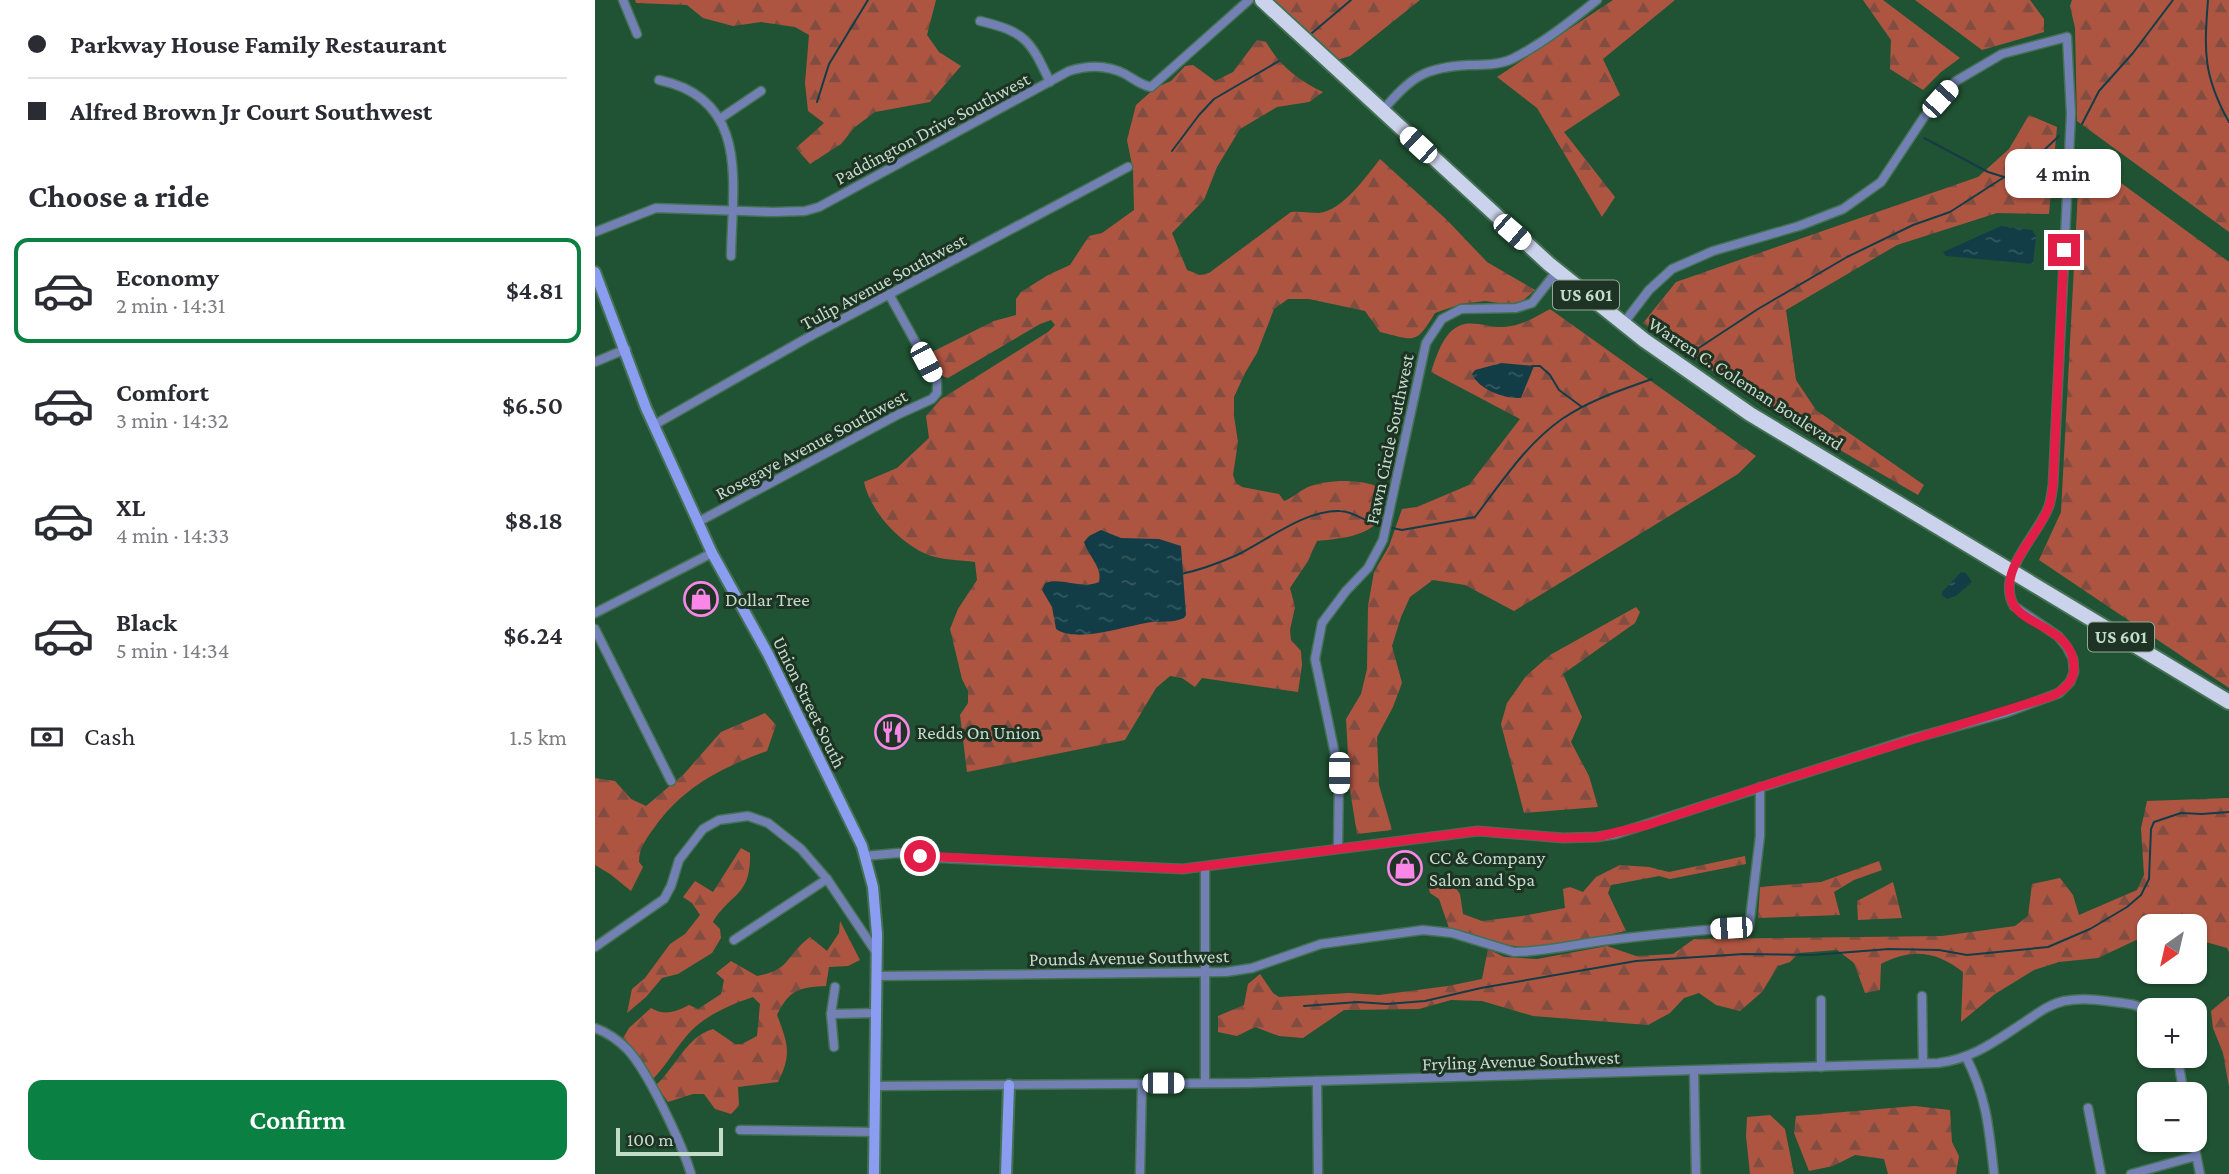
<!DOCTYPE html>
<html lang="en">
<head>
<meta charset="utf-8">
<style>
  :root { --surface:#fff; --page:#f2f2f3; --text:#2b2b33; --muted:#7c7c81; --line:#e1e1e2; --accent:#0b8043 }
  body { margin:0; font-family:"Crimson Pro",serif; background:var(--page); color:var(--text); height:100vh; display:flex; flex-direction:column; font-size:26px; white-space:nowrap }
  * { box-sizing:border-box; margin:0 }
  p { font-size:23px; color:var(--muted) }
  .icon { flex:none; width:38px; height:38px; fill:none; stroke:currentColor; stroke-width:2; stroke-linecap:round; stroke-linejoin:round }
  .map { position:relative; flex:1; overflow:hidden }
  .sheet { display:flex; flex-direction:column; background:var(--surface); width:595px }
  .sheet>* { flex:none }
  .hud { display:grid; align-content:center; height:154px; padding:0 28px; background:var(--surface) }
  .needle { width:46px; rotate:214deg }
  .tools { position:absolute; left:1542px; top:914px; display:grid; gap:14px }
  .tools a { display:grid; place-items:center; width:70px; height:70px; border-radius:14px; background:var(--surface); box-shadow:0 2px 5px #0004; font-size:35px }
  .scale { position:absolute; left:21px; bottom:18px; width:107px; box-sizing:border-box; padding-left:7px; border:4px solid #c2dcc9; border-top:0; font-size:19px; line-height:24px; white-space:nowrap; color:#c2dcc9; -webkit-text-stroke:5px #1e3324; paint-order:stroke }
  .end { position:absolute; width:32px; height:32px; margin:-16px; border:9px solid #e11d48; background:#fff; box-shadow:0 0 0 4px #fff }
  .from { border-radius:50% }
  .bubble { position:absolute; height:49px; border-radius:14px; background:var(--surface); box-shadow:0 2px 5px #0004; font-size:23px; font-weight:600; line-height:49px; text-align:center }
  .car { position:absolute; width:21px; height:42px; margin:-21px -10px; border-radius:9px; box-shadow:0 0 5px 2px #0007; background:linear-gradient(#fff 24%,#345 0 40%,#fff 0 76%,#345 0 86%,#fff 0) }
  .hud b { display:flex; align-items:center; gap:24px; height:66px; font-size:26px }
  .hud b+b { border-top:2px solid var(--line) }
  .hud i { width:18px; height:18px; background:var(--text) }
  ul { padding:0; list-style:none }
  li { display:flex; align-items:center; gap:21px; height:105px; margin:0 14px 10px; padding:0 14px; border:4px solid transparent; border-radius:14px }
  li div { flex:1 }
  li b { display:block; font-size:26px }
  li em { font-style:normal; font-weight:600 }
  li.selected { border-color:var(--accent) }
  li>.icon { width:63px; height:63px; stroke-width:1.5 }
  h2 { padding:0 28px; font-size:32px; line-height:84px }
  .pay { display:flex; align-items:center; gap:18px; height:77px; padding:0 28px; font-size:26px }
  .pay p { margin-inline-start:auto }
  .action { display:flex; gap:14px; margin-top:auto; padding:14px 28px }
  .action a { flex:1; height:80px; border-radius:14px; background:var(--accent); color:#fff; font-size:28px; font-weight:600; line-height:80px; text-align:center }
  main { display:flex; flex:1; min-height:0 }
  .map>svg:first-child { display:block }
</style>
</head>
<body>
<main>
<section class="sheet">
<div class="hud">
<b><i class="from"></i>Parkway House Family Restaurant</b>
<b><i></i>Alfred Brown Jr Court Southwest</b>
</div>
<h2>Choose a ride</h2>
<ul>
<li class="selected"><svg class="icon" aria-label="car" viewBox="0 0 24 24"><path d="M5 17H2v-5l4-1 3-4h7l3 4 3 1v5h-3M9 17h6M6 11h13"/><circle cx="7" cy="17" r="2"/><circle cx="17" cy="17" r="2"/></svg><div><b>Economy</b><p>2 min · 14:31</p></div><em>$4.81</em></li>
<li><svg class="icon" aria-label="car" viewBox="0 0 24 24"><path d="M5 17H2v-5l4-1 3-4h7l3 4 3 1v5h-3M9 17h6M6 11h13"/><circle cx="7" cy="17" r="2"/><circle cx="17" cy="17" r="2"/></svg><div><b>Comfort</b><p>3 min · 14:32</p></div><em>$6.50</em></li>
<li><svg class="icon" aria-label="car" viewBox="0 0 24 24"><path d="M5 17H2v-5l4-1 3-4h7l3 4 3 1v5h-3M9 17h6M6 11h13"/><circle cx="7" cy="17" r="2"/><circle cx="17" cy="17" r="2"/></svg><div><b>XL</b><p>4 min · 14:33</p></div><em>$8.18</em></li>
<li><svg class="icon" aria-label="car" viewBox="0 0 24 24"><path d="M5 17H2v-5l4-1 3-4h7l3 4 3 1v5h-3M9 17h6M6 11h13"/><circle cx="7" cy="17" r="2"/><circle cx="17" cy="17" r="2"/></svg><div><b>Black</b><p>5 min · 14:34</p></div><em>$6.24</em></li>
</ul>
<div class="pay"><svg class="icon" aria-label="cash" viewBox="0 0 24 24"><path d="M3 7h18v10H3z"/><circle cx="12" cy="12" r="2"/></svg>Cash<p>1.5 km</p></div>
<div class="action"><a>Confirm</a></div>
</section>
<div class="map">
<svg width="1634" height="1174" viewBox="0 0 1634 1174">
  <defs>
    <pattern id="forest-firs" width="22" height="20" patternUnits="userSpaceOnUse" patternTransform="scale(1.75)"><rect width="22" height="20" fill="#ae5542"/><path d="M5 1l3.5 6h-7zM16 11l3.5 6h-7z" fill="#804d40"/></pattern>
    <pattern id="water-ripples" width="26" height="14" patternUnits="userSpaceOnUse" patternTransform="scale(1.75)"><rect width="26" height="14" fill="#133d46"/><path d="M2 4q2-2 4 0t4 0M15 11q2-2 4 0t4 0" fill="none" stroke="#34585f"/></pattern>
  </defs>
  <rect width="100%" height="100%" fill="#205333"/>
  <!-- forest -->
  <g fill="url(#forest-firs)">
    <path d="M40 0H341L332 35 344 52 366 66 335 102 280 112 260 127 246 144 215 164 201 148 229 123 213 111 210 83 214 35 200 27 166 22 138 26 108 18 92 5 41 3Z"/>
    <path d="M677 0H825L755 56 742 60Z"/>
    <path d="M1018 0H1080L1008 59 1025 95 969 132 1020 197 1007 217 942 108 902 77Z"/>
    <path d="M1268 0H1288L1365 58 1346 72 1328 90 1295 69 1296 40Z"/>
    <path d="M1320 0H1435L1449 19V32L1387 50Z"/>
    <path d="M1477 0H1634V232L1482 121 1480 28 1475 6Z"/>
    <path d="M662 40 671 42C685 66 703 80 728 92L714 102 682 107 645 129 622 167 609 200 577 233 592 270 605 275 614 273 696 212C706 211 715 213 724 213 747 211 771 177 785 159L852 220 892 262 940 290 924 304H910L890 301 866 304 840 313C820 346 820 340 785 332L770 311 714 299H693L679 309 662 353 650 373 639 397V416L643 442 638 475 641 483 647 487 684 494 689 501C698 498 704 491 713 487 732 479 772 478 789 490 788 498 789 511 785 518 775 537 741 539 722 541L713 561 695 588 700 607 695 630 696 640 706 651 707 665 703 692 607 678 600 687 587 678 575 676 561 688 530 740 372 772 365 715 373 703V691L367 679 355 629 363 609 382 580 380 562C365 560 345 560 331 554 304 542 275 511 269 482L302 468 334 438 331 416 346 399 453 332 460 325 456 320 445 324 353 378C341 375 336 364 337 352L399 321 421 315V299L426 292 453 275 475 265 494 236 507 233 539 210 538 170 532 140 541 105 560 88 576 81 590 66 598 65 620 81 638 72Z"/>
    <path d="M1434 115 1462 127 1454 214 1402 213 1302 245 1191 310 1201 380 1221 410 1329 485 1323 495 1172 408 1048 323 1081 282 1383 177 1414 149Z"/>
    <path d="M1485 153 1634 262V688L1444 560 1466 512Z"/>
    <path d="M955 309 1161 456 1143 474 919 611 870 585 838 580 815 597 806 617 797 646 807 683 798 707 782 737 784 785 797 830 762 834 755 790 751 719 766 694 772 669 773 606 779 572 794 546 807 509 822 507 874 485 925 419 836 372C842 355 849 328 870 324 882 322 896 328 909 327 926 326 941 317 955 309Z"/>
    <path d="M1041 607 1045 612 1040 623 968 674 987 717 976 742 994 776 1003 807 929 813 906 724 912 703 931 676 955 655Z"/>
    <path d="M170 713 181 725 172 751C126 768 88 787 59 828 51 839 44 848 44 862L48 867 36 891 15 874 0 865V778L20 781 36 799 51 806 89 774 126 732Z"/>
    <path d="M1634 798V952L1632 948 1600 939V926H1554V934L1503 958 1464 962 1439 970 1400 994 1366 1022 1368 972C1341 951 1317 948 1286 964L1285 990 1270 993 1259 963 1242 950 1204 953 1195 962 1183 966 1167 992 1145 1011 1121 1005 1104 993 1089 998 1075 1013 1053 1025 938 1016 887 1001 856 1000 824 1009 749 1010 708 1038 684 1036 660 1027 642 1036 623 1032V1016L649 1005 653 984 665 974 678 993 684 997 754 993 784 995 853 986 887 979 893 949 909 957 942 959 1012 946 1041 956 1078 954 1099 939 1347 936 1420 926 1433 916 1437 884 1465 878 1478 895 1484 915 1542 890 1549 875 1546 828 1552 801Z"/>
    <path d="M146 848 155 853C156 897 136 892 118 922L125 929 126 938 117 953 83 974 67 978 51 997 32 1013 37 989 50 978 75 944 90 934 105 915 97 903 88 897 100 881 118 892Z"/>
    <path d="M1150 856 1151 864 1075 879 1064 876 1016 885 1013 893 1031 931C1000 937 966 947 934 947 907 947 879 935 854 928L844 899 835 893 834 889 855 880 865 894 868 914 887 921 927 916 970 908 968 889 975 887 988 892 1001 877 1025 865 1054 867 1074 872Z"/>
    <path d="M1284 861 1287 870 1259 880 1239 892 1245 915 1163 918 1165 887 1226 882Z"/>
    <path d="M1298 882 1307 918 1263 920 1262 901Z"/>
    <path d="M245 921 265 960 253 966 234 967 231 986C204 987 194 990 182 1015 193 1044 197 1054 183 1082L143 1087 144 1106 136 1114 120 1109 109 1094H98L73 1102 61 1085C81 1067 91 1037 118 1029L140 1044H147L162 1036 165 1004 158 997C137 1004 111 1015 95 1032 81 1047 72 1065 57 1080L48 1061 28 1038 34 1028 56 1008C69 1016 81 1012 94 1005L103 1009 126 994 129 980 121 973 136 961 162 976C196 970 190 956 215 937L232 951 244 933Z"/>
    <path d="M1634 996V1087L1628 1053 1618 1028 1616 1011Z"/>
    <path d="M1320 1106 1355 1110 1357 1142 1364 1156 1361 1174H1293L1289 1159 1260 1155 1238 1166 1214 1171 1199 1133 1201 1116Z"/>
    <path d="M1175 1115 1190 1129 1199 1174H1155L1151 1136 1152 1117Z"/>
  </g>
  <!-- water -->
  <g fill="url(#water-ripples)">
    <path d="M1406 226 1437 230 1441 236 1438 264 1351 256 1348 252Z"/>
    <path d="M906 363 939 366 926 398C910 399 884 390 877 374L880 370Z"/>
    <path d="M506 530 526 538 564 539 586 546 591 615 589 618C578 623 569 621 557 622 532 625 483 644 461 629L457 607 447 590 450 583C468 577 486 590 504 582 508 567 493 556 489 542L494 536Z"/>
    <path d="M1366 572 1371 573 1377 582 1361 596 1352 599 1347 595V592Z"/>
  </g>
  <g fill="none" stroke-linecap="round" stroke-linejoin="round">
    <!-- stream -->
    <g stroke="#133d46" stroke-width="2">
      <path d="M1613 0C1609 51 1608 76 1634 122"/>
      <path d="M717 33 756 0"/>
      <path d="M222 102 234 64 273 0"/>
      <path d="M1487 124 1504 91 1538 53 1578 0"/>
      <path d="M1329 138 1393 172 1409 177"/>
      <path d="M577 151 604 115 619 99 684 61"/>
      <path d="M1090 357 1163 309 1252 257 1318 225 1355 212 1445 154 1464 136"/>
      <path d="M937 366H945L955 375 964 390 987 407"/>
      <path d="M797 528 807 530 880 517C906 483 931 444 967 419 995 400 1026 390 1057 379"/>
      <path d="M586 574C605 570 624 563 642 555 673 540 709 510 745 511 758 511 773 523 785 526"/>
      <path d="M709 1006 763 1002 792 1004 830 1001 886 988 1041 961 1149 954 1218 955 1294 949 1344 950 1372 955 1453 947 1495 929 1532 907 1546 895 1554 879 1556 829 1559 822 1586 813 1607 814 1634 812"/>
    </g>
    <!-- street casing -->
    <g stroke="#447154" stroke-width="11">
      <g id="street">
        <path d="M28 0 42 34"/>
        <path d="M385 21C431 32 435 40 455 82"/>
        <path d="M64 80C156 99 137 185 136 256"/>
        <path d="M787 111C816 78 828 67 874 65 888 65 904 65 917 59 947 44 976 21 1002 0"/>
        <path d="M126 118 166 91"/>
        <path d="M0 232 61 208 178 212 210 211 224 207 474 71C493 65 513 65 530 74 539 79 545 85 556 87L654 0"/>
        <path d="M0 362 31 349"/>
        <path d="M59 425 212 338 533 167"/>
        <path d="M103 522 304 414 337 399 342 393V381L295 296"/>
        <path d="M0 613 117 553"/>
        <path d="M0 629 76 781"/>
        <path d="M743 848 744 773 720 659 727 623 751 591 773 568 788 540 831 343 847 319 866 309 921 308 937 303 962 271"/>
        <path d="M270 856 303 853 346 858 588 869 883 831 968 838 1002 837 1021 834 1316 739 1410 713 1464 693 1475 682 1479 672 1478 659 1472 647 1463 636 1419 606C1400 572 1443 536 1454 506 1456 500 1457 491 1458 485L1476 114 1472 37 1407 54 1361 81 1329 117 1286 182 1248 209 1204 226 1118 251 1077 269 1054 290 1028 324"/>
        <path d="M139 940 232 879"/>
        <path d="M0 947 69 899 76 886 84 860 108 829 124 820 153 816 173 823 206 849 232 879 281 952"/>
        <path d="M282 976 631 972 657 968 726 944 828 930 857 933 919 952C949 952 977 945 1006 941 1055 935 1104 930 1154 927L1165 836V787"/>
        <path d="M1327 996 1328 1063"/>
        <path d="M1226 1000V1067"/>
        <path d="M236 1014 281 1013"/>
        <path d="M0 1028C11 1032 23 1040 32 1049 53 1071 87 1144 96 1174"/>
        <path d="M239 1047 236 1014 240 987"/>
        <path d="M1582 1055 1589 1094"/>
        <path d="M1371 1057C1392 1098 1394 1129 1399 1174"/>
        <path d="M1099 1071 1101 1174"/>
        <path d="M722 1081 723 1174"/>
        <path d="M610 1083V867"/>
        <path d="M281 1086 653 1083 1343 1063C1378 1059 1402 1040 1431 1021 1443 1013 1455 1004 1469 1001 1484 998 1498 999 1512 1001 1527 1003 1542 1003 1554 1012"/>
        <path d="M1493 1108 1506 1174"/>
        <path d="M145 1130 280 1132"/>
        <path d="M1598 1139 1605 1174"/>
        <path d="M545 1174 547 1084"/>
        <path d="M1536 1174 1601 1156"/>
      </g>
    </g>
    <!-- secondary casing -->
    <g stroke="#447154" stroke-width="14">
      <g id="secondary">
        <path d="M0 272 51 408 103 522 117 553 173 654 267 846 278 887 282 934 279 1174"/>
        <path d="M411 1174 414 1085"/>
      </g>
    </g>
    <!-- highway casing -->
    <g stroke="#447154" stroke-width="18">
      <path id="highway" d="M667 0 954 264 1049 340 1155 414 1634 702"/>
    </g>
    <!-- street -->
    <use href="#street" stroke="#7380b4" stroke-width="8"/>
    <!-- secondary -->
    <use href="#secondary" stroke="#8b9df0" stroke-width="10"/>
    <!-- highway -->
    <use href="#highway" stroke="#cbd2eb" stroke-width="14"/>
  </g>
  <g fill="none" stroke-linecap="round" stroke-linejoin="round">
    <!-- route -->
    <path stroke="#e11d48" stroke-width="9" d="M325 856 587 869 883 831 968 838 1002 837 1052 825 1165 787 1457 696C1469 690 1479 682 1479 668 1479 626 1424 627 1416 599 1406 565 1444 536 1454 506 1456 500 1457 491 1458 485L1469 250"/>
  </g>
  <!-- icons -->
  <defs>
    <g id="shop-ring" transform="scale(1.75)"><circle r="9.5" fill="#1e3324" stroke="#fa87e7" stroke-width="1.5"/><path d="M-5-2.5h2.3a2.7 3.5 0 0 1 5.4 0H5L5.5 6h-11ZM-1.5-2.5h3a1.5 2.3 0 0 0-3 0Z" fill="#fa87e7"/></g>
    <g id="restaurant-ring" transform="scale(1.75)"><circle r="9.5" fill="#1e3324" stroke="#fa87e7" stroke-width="1.5"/><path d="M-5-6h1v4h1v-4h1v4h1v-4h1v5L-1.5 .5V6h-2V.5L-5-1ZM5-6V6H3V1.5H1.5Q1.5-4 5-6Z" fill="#fa87e7"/></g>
  </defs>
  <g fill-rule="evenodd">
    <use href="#shop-ring" x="106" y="599"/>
    <use href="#restaurant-ring" x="297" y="732"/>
    <use href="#shop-ring" x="810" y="868"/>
  </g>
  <g text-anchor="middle" stroke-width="6" stroke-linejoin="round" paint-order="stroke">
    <!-- shield labels -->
    <g fill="#1e3324" stroke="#91a998" stroke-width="2">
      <rect x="958" y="280.5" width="66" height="29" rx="5"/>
      <rect x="1493" y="622.5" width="66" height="29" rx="5"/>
    </g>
    <g font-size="18" font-weight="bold" fill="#c2dcc9">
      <text x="991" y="301">US 601</text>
      <text x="1526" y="643">US 601</text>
    </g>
    <!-- street labels -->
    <g font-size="19" fill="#c2dcc9" stroke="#1e3324">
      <text transform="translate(337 128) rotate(-28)" y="7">Paddington Drive Southwest</text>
      <text transform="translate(288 281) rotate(-28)" y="7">Tulip Avenue Southwest</text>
      <text transform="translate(1151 383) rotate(33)" y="7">Warren C. Coleman Boulevard</text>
      <text transform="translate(794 439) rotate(-78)" y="7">Fawn Circle Southwest</text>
      <text transform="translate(216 444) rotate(-28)" y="7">Rosegaye Avenue Southwest</text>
      <text transform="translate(215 702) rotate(64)" y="7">Union Street South</text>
      <text transform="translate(534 957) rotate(-1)" y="7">Pounds Avenue Southwest</text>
      <text transform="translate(926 1060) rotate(-2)" y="7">Fryling Avenue Southwest</text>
    </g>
    <!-- poi labels -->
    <g font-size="19" fill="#c2dcc9" stroke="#1e3324" text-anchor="start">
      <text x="130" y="606">Dollar Tree</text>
      <text x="322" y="739">Redds On Union</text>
      <text x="834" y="864">CC &amp; Company<tspan x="834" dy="22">Salon and Spa</tspan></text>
    </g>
  </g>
</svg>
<div class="tools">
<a><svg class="needle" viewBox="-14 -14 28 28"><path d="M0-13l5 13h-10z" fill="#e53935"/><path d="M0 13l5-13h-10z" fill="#7c7c81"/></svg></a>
<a>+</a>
<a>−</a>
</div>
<div class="scale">100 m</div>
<i class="end from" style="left:325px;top:856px"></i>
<i class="end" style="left:1469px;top:250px"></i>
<div class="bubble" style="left:1410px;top:149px;width:116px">4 min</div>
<i class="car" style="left:1345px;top:99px;rotate:42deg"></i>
<i class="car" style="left:823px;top:145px;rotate:313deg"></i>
<i class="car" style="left:917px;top:232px;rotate:131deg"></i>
<i class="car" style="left:331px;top:362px;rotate:152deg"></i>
<i class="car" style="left:744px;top:773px;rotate:180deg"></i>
<i class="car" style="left:1136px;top:928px;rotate:266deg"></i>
<i class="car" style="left:568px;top:1083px;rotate:90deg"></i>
</div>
</main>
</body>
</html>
